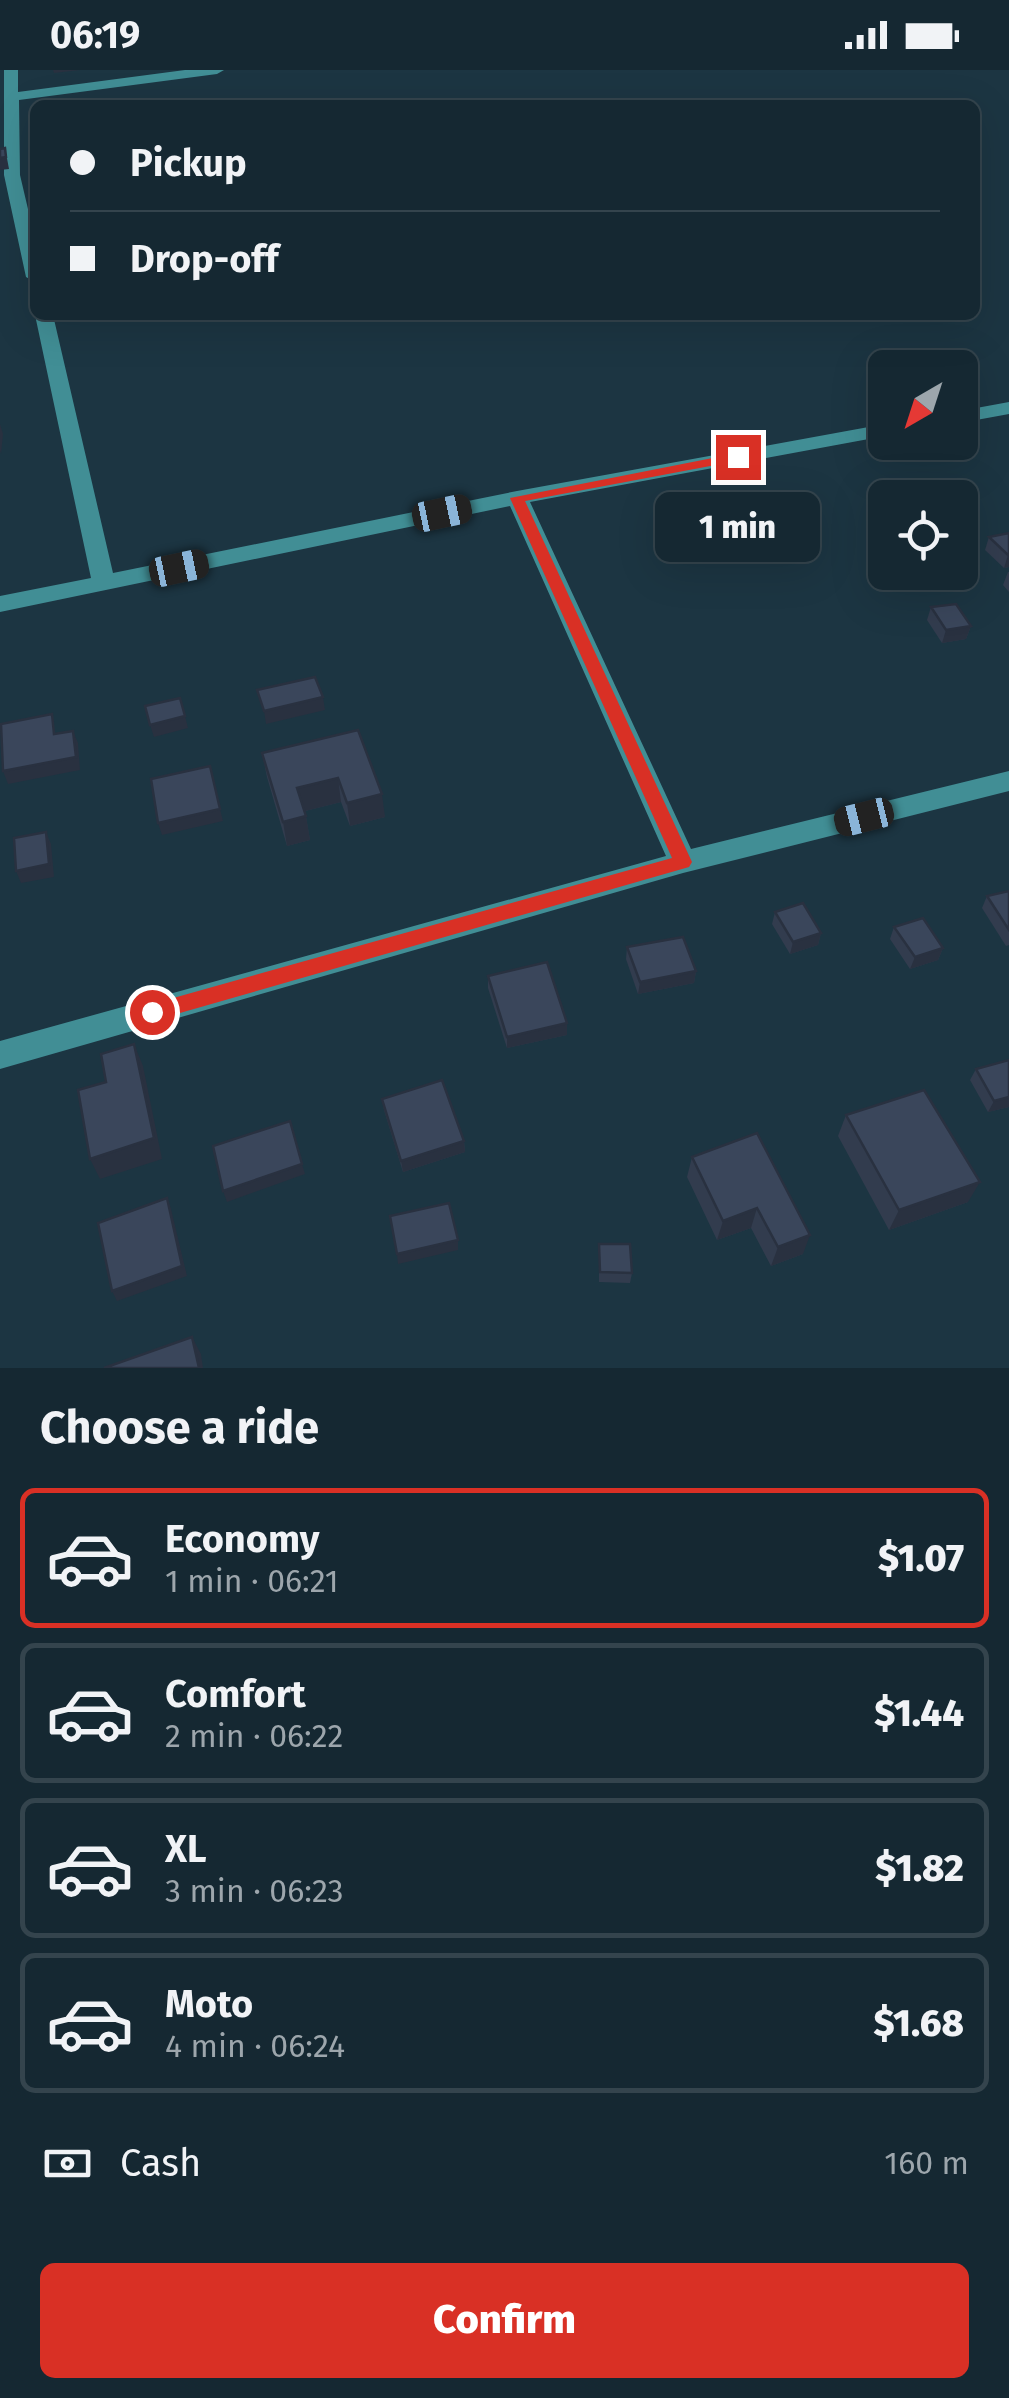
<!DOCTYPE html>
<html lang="en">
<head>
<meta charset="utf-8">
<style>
  :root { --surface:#152832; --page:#22343e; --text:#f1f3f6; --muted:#9da6ac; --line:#34444d; --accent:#d93025 }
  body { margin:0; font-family:"Fira Sans",sans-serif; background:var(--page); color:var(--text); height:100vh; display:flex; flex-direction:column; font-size:38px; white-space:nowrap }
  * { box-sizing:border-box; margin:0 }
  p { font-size:32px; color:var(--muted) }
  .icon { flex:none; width:55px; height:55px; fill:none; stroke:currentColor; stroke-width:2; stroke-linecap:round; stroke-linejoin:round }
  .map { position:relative; height:1298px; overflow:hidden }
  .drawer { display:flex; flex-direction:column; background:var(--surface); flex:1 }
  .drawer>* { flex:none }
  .hud { position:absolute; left:30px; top:30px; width:950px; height:220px; border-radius:15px; box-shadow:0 10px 40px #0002,0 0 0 2px var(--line); display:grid; align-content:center; height:220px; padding:0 40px; background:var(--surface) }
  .needle { width:65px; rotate:219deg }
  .buttons { position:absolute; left:868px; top:280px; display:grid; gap:20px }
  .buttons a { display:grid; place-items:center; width:110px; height:110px; border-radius:15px; background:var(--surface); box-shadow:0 10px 40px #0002,0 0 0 2px var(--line); font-size:50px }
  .end { position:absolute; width:45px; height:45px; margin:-22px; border:12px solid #d93025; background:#fff; box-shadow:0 0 0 5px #fff }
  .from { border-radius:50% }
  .bubble { position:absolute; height:70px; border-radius:15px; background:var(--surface); box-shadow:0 10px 40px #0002,0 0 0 2px var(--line); font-size:32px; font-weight:800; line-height:70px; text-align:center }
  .car { position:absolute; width:30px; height:60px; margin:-30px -15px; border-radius:12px; box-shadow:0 0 8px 2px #0007; background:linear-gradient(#222 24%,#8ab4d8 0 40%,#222 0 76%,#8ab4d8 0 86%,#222 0) }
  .hud b { display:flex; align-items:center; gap:35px; height:95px; font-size:38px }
  .hud b+b { border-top:2px solid var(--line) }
  .hud i { width:25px; height:25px; background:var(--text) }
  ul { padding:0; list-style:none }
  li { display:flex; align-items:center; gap:30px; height:140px; margin:0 20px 15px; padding:0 20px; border:5px solid var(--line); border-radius:15px }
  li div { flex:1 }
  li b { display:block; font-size:38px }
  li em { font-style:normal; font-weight:800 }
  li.current { border-color:var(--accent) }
  li>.icon { width:90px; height:90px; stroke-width:1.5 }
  h2 { padding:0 40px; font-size:45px; line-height:120px }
  .pay { display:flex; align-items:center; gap:25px; height:110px; padding:0 40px; font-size:38px }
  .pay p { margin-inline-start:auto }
  .cta { display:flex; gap:20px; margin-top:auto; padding:20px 40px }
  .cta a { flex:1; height:115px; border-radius:15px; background:var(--accent); color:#fff; font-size:40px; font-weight:800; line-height:115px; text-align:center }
  .status { display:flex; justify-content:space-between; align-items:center; height:70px; padding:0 50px; background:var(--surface); direction:ltr }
  .status svg { height:28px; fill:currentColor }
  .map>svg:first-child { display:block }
</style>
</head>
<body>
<div class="status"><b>06:19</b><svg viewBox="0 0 49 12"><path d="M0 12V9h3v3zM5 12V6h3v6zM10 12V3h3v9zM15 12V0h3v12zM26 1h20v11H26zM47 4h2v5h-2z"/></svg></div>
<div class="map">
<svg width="1009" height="1298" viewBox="0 0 1009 1298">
  <rect width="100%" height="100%" fill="#1c3542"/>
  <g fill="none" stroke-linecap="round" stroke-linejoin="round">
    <!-- minor -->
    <g fill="#418e95" fill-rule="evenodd">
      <path d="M4 0H18V22L185 0H224L217 4 19 30 20 105 35 169V212L26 207 4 105Z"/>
      <path d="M35 245H53L113 503 517 421 885 354V366L530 432 691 779 1009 701V721L683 803 0 999V971L666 786 510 436 0 542V526L91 508Z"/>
      <path d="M1009 332V344L960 353V341Z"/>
    </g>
  </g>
  <!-- wall -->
  <g fill="#323c4e">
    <path d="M1009 463V497L1004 498 985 480 989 467Z"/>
    <path d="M885 473V502H927L925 510 887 516 869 488 872 475Z"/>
    <path d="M1008 502H1009V522L1003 515Z"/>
    <path d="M931 537 971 556 966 569 942 573 927 550Z"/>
    <path d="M358 660 385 747 350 756 341 732 305 741 310 770 287 776 267 707 262 683Z"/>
    <path d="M1009 821V875L1006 876 982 838 987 826Z"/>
    <path d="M775 842 821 863 818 875 790 884 772 854Z"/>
    <path d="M894 857 943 878 938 890 910 899 890 869Z"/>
    <path d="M627 877 696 901 694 913 638 924 626 889Z"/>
    <path d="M488 906 567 953V965L507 978 488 918Z"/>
    <path d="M1009 990V1037L988 1042 970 1010 976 999Z"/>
    <path d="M382 1029 464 1071 465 1082 403 1102 384 1040Z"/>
    <path d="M846 1045 968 1132 889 1160 838 1066Z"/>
    <path d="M757 1063 803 1184 771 1196 751 1158 717 1170 687 1107 692 1087Z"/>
    <path d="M599 1174 632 1203 630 1213 599 1212Z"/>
  </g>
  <!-- shaded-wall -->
  <g fill="#293140">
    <path d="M53 0H80L54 3Z"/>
    <path d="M5 78 9 99 0 100V88Z"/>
    <path d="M0 354 3 364 1 384 0 380Z"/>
    <path d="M1009 485V497L1004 498 1008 485Z"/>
    <path d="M927 502 925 510 887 516 890 503Z"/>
    <path d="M971 556 966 569 942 573 946 560Z"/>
    <path d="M323 627 325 640 266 654 264 641Z"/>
    <path d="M185 646 188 658 154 667 150 655Z"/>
    <path d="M73 661 78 673 80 700 8 714 3 701Z"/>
    <path d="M338 708 341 732 301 742 297 718Z"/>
    <path d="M382 724 385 747 350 756 347 733Z"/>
    <path d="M220 739 223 751 162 765 158 753Z"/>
    <path d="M306 746 310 770 287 776 283 752Z"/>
    <path d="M46 762 51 774 54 807 21 813 16 801Z"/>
    <path d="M821 863 818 875 790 884 793 872Z"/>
    <path d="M943 878 938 890 910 899 915 887Z"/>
    <path d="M696 901 694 913 638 924 640 912Z"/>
    <path d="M567 953V965L507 978V967Z"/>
    <path d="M134 974 143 996 162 1089 100 1109 90 1089Z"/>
    <path d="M1009 1027V1037L988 1042 994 1031Z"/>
    <path d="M464 1071 465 1082 403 1102 401 1091Z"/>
    <path d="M302 1094 305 1104 227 1132 223 1121Z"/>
    <path d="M980 1112 968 1132 889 1160 899 1140Z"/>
    <path d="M167 1128 171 1139 187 1206 117 1231 112 1221Z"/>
    <path d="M757 1138 751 1158 717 1170 723 1151Z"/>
    <path d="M810 1165 803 1184 771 1196 778 1177Z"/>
    <path d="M458 1170V1180L398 1194 397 1184Z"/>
    <path d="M192 1267 201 1284 203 1298H199Z"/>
  </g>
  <!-- building -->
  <g fill="#3a465b" stroke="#293140" stroke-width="2.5">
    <path d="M5 78 6 87 0 88V79Z"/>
    <path d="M1009 463V485H1008L989 467Z"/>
    <path d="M885 473V495L872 475Z"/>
    <path d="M956 534 971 556 946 560 931 537Z"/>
    <path d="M315 607 323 627 264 641 257 620Z"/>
    <path d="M180 628 185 646 150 655 145 636Z"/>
    <path d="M52 644 54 664 73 661 76 687 3 701 1 654Z"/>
    <path d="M358 660 382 724 347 733 338 708 297 718 306 746 283 752 262 683Z"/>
    <path d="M210 696 220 739 158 753 151 709Z"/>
    <path d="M46 762 49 794 16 801 14 768Z"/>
    <path d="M1009 821V860L987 826Z"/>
    <path d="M803 833 821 863 793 872 775 842Z"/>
    <path d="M923 848 943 878 915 887 894 857Z"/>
    <path d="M683 867 696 901 640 912 627 877Z"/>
    <path d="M547 892 567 953 507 967 488 906Z"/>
    <path d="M134 974 154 1068 90 1089 78 1020 106 1012 101 984Z"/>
    <path d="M1009 990V1027L994 1031 976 999Z"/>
    <path d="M442 1010 464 1071 401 1091 382 1029Z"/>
    <path d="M924 1020 980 1112 899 1140 846 1045Z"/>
    <path d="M290 1051 302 1094 223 1121 213 1076Z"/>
    <path d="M757 1063 810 1165 778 1177 757 1138 723 1151 692 1087Z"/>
    <path d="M167 1128 182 1196 112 1221 98 1153Z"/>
    <path d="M449 1133 458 1170 397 1184 390 1146Z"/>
    <path d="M599 1174H630L632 1203 600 1202Z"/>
    <path d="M192 1267 199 1298H104Z"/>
  </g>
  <!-- route -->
  <path fill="#d93025" d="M738 383 744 387 742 390 525 431 692 792 689 797 152 951 145 949 142 942 152 934 672 788 510 428Z"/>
</svg>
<div class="buttons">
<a><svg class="needle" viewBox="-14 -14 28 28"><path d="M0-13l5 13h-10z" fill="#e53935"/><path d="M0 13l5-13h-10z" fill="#9da6ac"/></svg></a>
<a><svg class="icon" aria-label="locate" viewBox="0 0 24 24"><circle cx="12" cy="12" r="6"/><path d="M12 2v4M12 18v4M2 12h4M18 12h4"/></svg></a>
</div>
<i class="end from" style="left:152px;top:942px"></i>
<i class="end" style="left:738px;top:387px"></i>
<div class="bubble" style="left:655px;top:422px;width:165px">1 min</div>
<i class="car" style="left:442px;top:443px;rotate:78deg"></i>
<i class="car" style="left:179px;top:498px;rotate:78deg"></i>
<i class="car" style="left:864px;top:747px;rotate:256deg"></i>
<div class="hud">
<b><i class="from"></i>Pickup</b>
<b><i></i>Drop-off</b>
</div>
</div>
<section class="drawer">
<h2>Choose a ride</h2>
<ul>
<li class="current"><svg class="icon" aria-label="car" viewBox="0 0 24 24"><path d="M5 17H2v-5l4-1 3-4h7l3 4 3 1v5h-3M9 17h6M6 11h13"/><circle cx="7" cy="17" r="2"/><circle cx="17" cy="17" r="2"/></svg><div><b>Economy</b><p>1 min · 06:21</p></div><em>$1.07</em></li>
<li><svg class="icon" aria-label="car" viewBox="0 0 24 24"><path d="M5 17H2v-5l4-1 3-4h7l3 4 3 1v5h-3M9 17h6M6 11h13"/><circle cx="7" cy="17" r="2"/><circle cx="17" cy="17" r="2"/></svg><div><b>Comfort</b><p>2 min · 06:22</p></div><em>$1.44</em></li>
<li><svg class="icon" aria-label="car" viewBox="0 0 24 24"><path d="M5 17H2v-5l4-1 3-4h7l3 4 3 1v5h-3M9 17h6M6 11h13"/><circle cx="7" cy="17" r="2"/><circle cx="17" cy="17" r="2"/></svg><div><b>XL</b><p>3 min · 06:23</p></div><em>$1.82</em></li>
<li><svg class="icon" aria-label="car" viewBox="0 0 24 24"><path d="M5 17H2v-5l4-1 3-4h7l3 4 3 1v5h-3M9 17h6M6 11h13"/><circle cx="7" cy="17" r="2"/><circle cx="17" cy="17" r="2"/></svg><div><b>Moto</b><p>4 min · 06:24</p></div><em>$1.68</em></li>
</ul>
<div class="pay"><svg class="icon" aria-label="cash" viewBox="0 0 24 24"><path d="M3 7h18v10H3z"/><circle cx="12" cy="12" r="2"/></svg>Cash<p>160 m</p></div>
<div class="cta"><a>Confirm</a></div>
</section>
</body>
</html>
